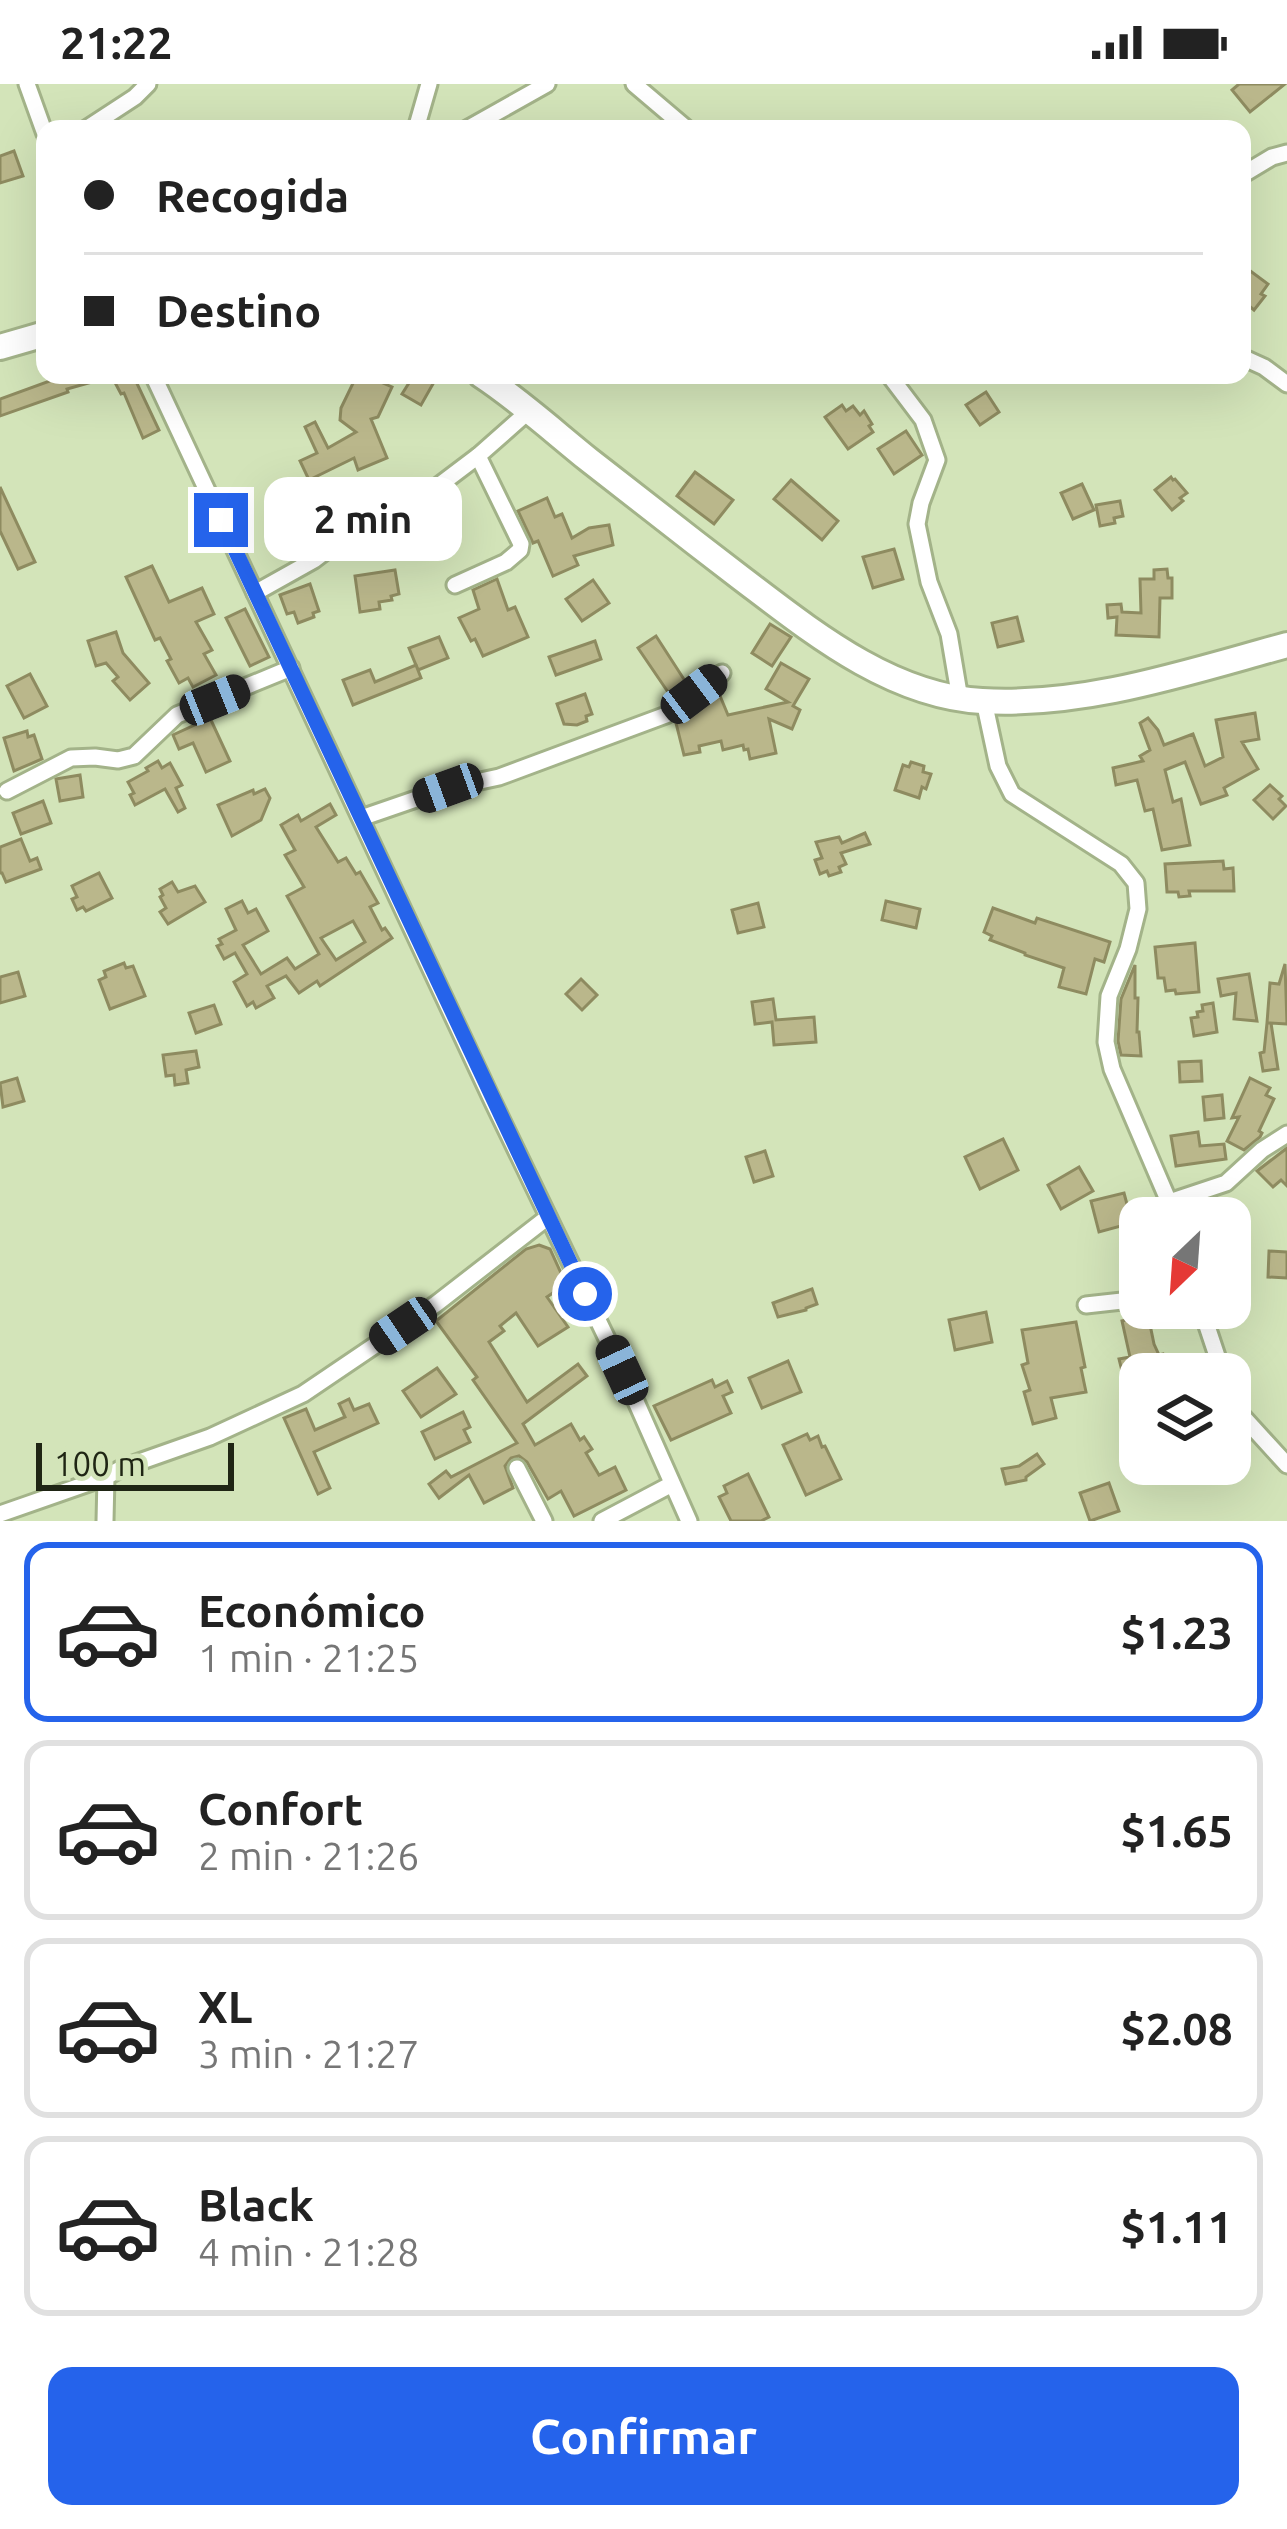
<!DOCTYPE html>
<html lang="es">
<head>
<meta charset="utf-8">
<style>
  :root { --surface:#fff; --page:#f6f6f6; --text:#222; --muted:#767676; --line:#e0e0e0; --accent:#2563eb }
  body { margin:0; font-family:Ubuntu,sans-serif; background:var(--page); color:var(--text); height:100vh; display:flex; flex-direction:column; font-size:45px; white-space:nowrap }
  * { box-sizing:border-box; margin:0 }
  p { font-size:39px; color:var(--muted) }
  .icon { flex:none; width:66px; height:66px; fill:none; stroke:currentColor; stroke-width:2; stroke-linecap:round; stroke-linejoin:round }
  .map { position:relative; height:1437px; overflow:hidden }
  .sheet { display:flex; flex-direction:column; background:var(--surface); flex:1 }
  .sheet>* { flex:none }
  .guide { position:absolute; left:36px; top:36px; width:1215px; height:264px; border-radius:24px; box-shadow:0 12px 48px #0002; display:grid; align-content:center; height:264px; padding:0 48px; background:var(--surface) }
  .needle { width:78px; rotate:205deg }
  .tools { position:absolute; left:1119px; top:1113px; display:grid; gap:24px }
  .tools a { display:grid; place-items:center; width:132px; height:132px; border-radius:24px; background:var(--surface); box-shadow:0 12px 48px #0002; font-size:60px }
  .scale { position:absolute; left:36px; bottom:30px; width:198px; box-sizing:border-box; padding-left:12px; border:6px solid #1f2514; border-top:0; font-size:33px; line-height:42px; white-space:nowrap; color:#1f2514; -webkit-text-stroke:9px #d3e4b9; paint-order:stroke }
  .end { position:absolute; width:54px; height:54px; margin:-27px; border:15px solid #2563eb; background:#fff; box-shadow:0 0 0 6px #fff }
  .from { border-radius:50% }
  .bubble { position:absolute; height:84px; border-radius:24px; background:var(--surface); box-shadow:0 12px 48px #0002; font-size:39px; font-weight:600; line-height:84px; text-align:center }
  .car { position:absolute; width:36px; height:72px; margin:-36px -18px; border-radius:15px; box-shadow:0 0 9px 3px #0007; background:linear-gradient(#222 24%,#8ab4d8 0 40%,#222 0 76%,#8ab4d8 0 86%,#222 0) }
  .guide b { display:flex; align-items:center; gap:42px; height:114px; font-size:45px }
  .guide b+b { border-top:3px solid var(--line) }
  .guide i { width:30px; height:30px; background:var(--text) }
  ul { padding:21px 0 0; list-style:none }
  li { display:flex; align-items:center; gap:36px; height:180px; margin:0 24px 18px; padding:0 24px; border:6px solid var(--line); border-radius:24px }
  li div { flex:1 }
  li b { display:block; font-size:45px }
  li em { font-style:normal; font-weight:600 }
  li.on { border-color:var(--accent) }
  li>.icon { width:108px; height:108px; stroke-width:1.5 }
  .button { display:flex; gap:24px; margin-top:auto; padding:24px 48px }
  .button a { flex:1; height:138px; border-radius:24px; background:var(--accent); color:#fff; font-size:48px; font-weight:600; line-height:138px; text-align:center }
  .status { display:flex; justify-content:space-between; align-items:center; height:84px; padding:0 60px; background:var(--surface); direction:ltr }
  .status svg { height:33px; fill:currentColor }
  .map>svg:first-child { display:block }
</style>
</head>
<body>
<div class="status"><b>21:22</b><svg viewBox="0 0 49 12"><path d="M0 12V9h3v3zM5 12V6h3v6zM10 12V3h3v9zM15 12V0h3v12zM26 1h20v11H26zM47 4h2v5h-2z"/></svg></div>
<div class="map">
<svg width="1287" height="1437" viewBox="0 0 1287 1437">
  <rect width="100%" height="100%" fill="#d3e4b9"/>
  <!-- building -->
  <g fill="#bab78b" stroke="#8e8b60" stroke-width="3" fill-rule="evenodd">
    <path d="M1239 0H1285L1250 28 1232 6Z"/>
    <path d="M14 67 23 92 0 99V72Z"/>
    <path d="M1249 186 1268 200 1261 210 1265 212 1254 226 1242 216V195Z"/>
    <path d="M66 291H106V294L67 305 68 308 0 332V315Z"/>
    <path d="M111 291H133L159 346 143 354 124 309 121 310Z"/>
    <path d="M357 291H387L383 299 392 303 378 333 371 335 387 374 358 386 354 374 309 396 300 377 317 369 305 343 315 338 328 364 356 348 340 336 341 324Z"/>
    <path d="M414 291H438L421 321 402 310Z"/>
    <path d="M986 308 999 328 980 341 966 321Z"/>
    <path d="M842 321 846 327 853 322 860 331 864 327 872 340 869 342 873 348 848 365 825 333Z"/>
    <path d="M906 347 922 371 894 390 878 365Z"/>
    <path d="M695 388 733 416 714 440 677 412Z"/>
    <path d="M1171 393 1173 396 1175 395 1187 409 1180 414 1183 417 1172 426 1155 406Z"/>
    <path d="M791 396 838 437 822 456 774 415Z"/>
    <path d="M1082 400 1094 426 1073 435 1061 409Z"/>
    <path d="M0 403 35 478 18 485 0 447Z"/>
    <path d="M547 414 555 433 562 430 572 454 589 444 609 441 613 461 574 472 578 481 553 492 538 457 533 459 518 427Z"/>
    <path d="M1120 417 1123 432 1114 434 1115 439 1100 442 1096 421Z"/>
    <path d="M894 465 903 495 873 504 863 473Z"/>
    <path d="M152 482 169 518 202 504 214 530 196 538 212 566 204 570 216 591 193 603 188 594 179 599 167 577 171 575 160 554 155 556 126 493Z"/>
    <path d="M1167 485 1168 494H1172V514H1160L1159 553 1116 551 1117 533 1108 534 1107 521 1121 520 1122 528 1141 529 1140 495H1154V486Z"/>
    <path d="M395 486 399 510 391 512 392 516 379 518 380 525 360 528 355 492Z"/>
    <path d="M497 495 508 526 515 523 528 553 483 572 475 555 471 557 459 534 479 525 473 506Z"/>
    <path d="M593 496 609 519 582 537 566 515Z"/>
    <path d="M310 500 319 527 313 529 314 533 298 539 294 528 287 530 280 511Z"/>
    <path d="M245 525 269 573 250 582 226 534Z"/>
    <path d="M1017 533 1023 557 998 563 992 539Z"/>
    <path d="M770 540 791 553 772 582 752 569Z"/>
    <path d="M116 548 123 569 149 599 130 616 113 597 118 593 106 579 96 582 88 557Z"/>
    <path d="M656 552 687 600 670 611 638 564Z"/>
    <path d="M439 553 448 574 418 586 409 564Z"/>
    <path d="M595 557 601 575 556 591 549 573Z"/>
    <path d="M781 579 809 595 793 622 800 626 792 645 769 635 776 669 750 675 748 665 744 666 743 661 723 666 721 657 699 662 700 668 684 671 676 639 695 624 702 623 701 620 718 607 728 631 788 618 766 605Z"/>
    <path d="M416 581 421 594 353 621 343 596 370 586 375 598Z"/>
    <path d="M30 590 47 622 24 634 7 602Z"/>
    <path d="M585 610 592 630 586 632 587 637 577 641 564 640 557 620Z"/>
    <path d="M1255 629 1259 655 1242 658 1258 685 1224 704 1227 711 1201 720 1185 678 1165 686 1173 718 1181 715 1190 761 1162 766 1153 725 1145 727 1137 696 1116 701 1113 684 1143 677 1140 672 1150 666 1140 639 1148 634 1158 646 1164 661 1193 650 1205 682 1223 673 1216 636Z"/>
    <path d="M210 634 230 677 206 688 193 659 179 665 173 651Z"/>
    <path d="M27 647 28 653 34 651 42 675 14 687 4 654Z"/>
    <path d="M158 677 162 684 170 679 182 701 176 704 185 724 178 728 165 705 135 721 130 711 134 709 128 698 148 687 146 684Z"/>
    <path d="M911 678 924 682 923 688 931 690 926 705 922 703 919 714 895 706 903 681 909 683Z"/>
    <path d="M80 691 83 713 60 717 56 695Z"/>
    <path d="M1270 701 1282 712 1279 715 1286 722 1273 735 1254 716Z"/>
    <path d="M265 705 270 714 261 736 232 752 218 721 253 706 254 710Z"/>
    <path d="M43 717 51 739 21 750 13 729Z"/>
    <path d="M330 720 336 731 316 743 338 778 346 774 356 790 360 788 378 819 370 823 382 846 385 844 392 854 320 902 317 897 299 909 286 892 267 902 274 914 256 924 253 918 247 922 234 898 247 890 235 869 224 875 217 862 222 860 219 855 236 846 226 825 242 817 248 829 256 825 268 847 243 861 261 890 287 874 295 885 319 870 287 812 304 803 285 771 295 766 281 741 298 731 301 737ZM353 837 365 858 336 876 321 854Z"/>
    <path d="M865 749 870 760 841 769 846 780 839 783 841 788 829 792 827 787 820 790 815 776 822 774 816 758 839 753 842 759Z"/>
    <path d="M21 755 30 777 37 774 41 785 6 798 2 789H0V763Z"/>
    <path d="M1223 777 1224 785 1233 784 1234 807H1189L1190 812 1179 813 1178 808H1167L1165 780Z"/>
    <path d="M99 789 112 814 86 827 83 823 77 826 72 815 77 813 72 802Z"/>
    <path d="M172 798 178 808 195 802 205 818 168 840 160 828 166 824 160 813 163 811 160 805Z"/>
    <path d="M886 817 920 825 916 844 882 836Z"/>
    <path d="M758 819 764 843 738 849 732 826Z"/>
    <path d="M993 824 1035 839 1037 834 1110 858 1104 878 1095 875 1086 910 1059 903 1064 884 1025 871V869L990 856 992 852 984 848Z"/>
    <path d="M1195 859 1199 908 1176 910 1175 906 1166 907 1164 894H1158L1155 863Z"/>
    <path d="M124 879 126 884 133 882 145 912 110 925 99 896 106 893 104 887Z"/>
    <path d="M1285 880 1287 940 1271 939 1278 985 1263 987 1260 969 1264 968 1267 939H1270H1267L1270 899 1279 900Z"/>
    <path d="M1135 881V914H1138L1137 948H1139L1141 972 1121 971 1118 957 1121 915Z"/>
    <path d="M18 888 25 912 0 919V893Z"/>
    <path d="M1249 890 1257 937 1234 935 1236 909 1221 912 1218 895Z"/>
    <path d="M581 895 597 911 582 926 566 910Z"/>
    <path d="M773 915 776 936 814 933 816 958 774 961 772 938 755 940 752 918Z"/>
    <path d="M1213 919 1217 948 1194 952 1191 934 1198 933 1197 928 1203 927 1202 921Z"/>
    <path d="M214 921 221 940 196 949 189 929Z"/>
    <path d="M196 967 199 983 186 986 188 999 175 1001 174 991 166 992 163 971Z"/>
    <path d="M1201 977 1202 997 1180 998 1179 978Z"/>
    <path d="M17 994 24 1017 3 1023 0 999Z"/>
    <path d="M1250 994 1270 1004 1266 1011 1274 1015 1259 1047 1262 1049 1260 1053 1244 1066 1227 1057 1239 1033 1232 1034Z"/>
    <path d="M1222 1011 1224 1034 1205 1036 1203 1013Z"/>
    <path d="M1198 1048 1200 1062 1224 1060 1226 1075 1176 1082 1171 1052Z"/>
    <path d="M1003 1055 1018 1086 980 1105 965 1073Z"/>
    <path d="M1287 1064V1102L1281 1096 1273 1103 1257 1087Z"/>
    <path d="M765 1067 773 1092 754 1098 746 1073Z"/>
    <path d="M1079 1083 1093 1107 1061 1125 1048 1101Z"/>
    <path d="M1124 1109 1132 1139 1099 1148 1091 1117Z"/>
    <path d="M539 1161 550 1165 566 1200 547 1213 568 1243 538 1262 516 1229 500 1242 504 1247 489 1258 527 1318 578 1280 587 1292 523 1340 535 1361 571 1340 580 1356 584 1353 592 1365 586 1369 599 1391 615 1383 626 1406 574 1432 561 1407 548 1415 527 1378 519 1372 511 1374 505 1382 513 1404 484 1419 469 1391 439 1414 429 1400 446 1387 451 1393 517 1359 473 1296 477 1293 436 1237 526 1165Z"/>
    <path d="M1269 1167 1287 1168V1194L1268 1193Z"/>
    <path d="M812 1205 817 1220 806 1224V1226L778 1233 773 1219Z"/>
    <path d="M986 1228 992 1258 955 1266 949 1236Z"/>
    <path d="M1148 1231 1154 1260 1159 1271 1163 1270 1169 1290H1145L1143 1282 1122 1287 1119 1275 1130 1273 1122 1237Z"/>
    <path d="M1076 1238 1085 1283 1081 1284 1086 1308 1051 1314 1056 1334 1033 1340 1024 1308 1030 1306 1022 1281 1028 1279 1022 1246Z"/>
    <path d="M788 1277 801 1308 762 1324 749 1294Z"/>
    <path d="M437 1284 456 1310 421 1333 403 1307Z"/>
    <path d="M712 1296 715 1303 727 1297 732 1308 723 1312 731 1329 671 1356 654 1322Z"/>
    <path d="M349 1315 354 1326 369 1320 378 1339 314 1368 330 1404 318 1410 284 1334 306 1325 315 1346 345 1333 339 1320Z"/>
    <path d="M463 1328 470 1343 464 1346 470 1358 435 1375 422 1348Z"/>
    <path d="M807 1350 810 1356 818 1352 822 1363 825 1362 841 1395 806 1411 783 1361Z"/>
    <path d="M1037 1370 1044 1380 1026 1393V1396L1006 1400 1002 1385 1019 1382Z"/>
    <path d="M748 1390 769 1433 761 1437H731L719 1413 727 1409 724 1402Z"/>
    <path d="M1109 1399 1119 1427 1090 1437 1080 1409Z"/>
  </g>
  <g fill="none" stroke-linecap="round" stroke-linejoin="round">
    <!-- street casing -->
    <g stroke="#a3b389" stroke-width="21">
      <g id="street">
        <path d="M27 0 45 50"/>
        <path d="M634 0 687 45"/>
        <path d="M86 45 135 13 148 0"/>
        <path d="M416 45 429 0"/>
        <path d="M467 45 547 0"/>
        <path d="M1242 91 1272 73 1287 69"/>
        <path d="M1242 273 1264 283 1287 300"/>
        <path d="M153 291 493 1018 622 1286 689 1437"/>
        <path d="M889 291 923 336 937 376 921 419 917 440 929 498 949 550 960 615"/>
        <path d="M455 501 506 478 520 466 521 460 478 372 530 326"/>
        <path d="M255 509 314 476 343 454 437 403 478 372"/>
        <path d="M984 617 998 682 1012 710 1121 780 1136 799 1138 825 1128 865 1109 912 1106 958 1112 985 1169 1118 1173 1134"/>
        <path d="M7 707 71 674 95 673 118 676 134 672 177 631 291 584"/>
        <path d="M361 734 448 704 499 693 666 631 722 589"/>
        <path d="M1169 1118 1226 1099 1262 1066 1287 1050"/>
        <path d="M1086 1221 1140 1215"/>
        <path d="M1201 1224 1223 1290"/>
        <path d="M1230 1313 1236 1325 1287 1381"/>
        <path d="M517 1384 544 1437"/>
        <path d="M0 1430 106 1393"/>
        <path d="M105 1437 106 1393 122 1384 210 1353 303 1310 436 1220 548 1133"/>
        <path d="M602 1437 672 1400"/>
      </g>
    </g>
    <!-- primary casing -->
    <g stroke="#a3b389" stroke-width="30">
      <g id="primary">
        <path d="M0 263 45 250"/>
        <path d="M481 291C519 316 553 347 589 376 639 415 690 455 741 494 811 547 890 612 982 617 1085 623 1188 588 1287 561"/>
      </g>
    </g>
    <!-- street -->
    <use href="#street" stroke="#fff" stroke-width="15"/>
    <!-- primary -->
    <use href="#primary" stroke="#fff" stroke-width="24"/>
  </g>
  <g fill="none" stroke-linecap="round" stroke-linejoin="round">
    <!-- route -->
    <path stroke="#2563eb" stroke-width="15" d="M221 436 585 1210"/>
  </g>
</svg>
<div class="tools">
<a><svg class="needle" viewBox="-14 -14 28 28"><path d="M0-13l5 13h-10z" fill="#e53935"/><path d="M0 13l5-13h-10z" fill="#767676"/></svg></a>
<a><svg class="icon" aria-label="layers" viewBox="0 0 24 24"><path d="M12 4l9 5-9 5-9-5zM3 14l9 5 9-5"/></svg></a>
</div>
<div class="scale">100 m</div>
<i class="end from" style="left:585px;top:1210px"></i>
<i class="end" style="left:221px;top:436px"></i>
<div class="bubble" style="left:264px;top:393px;width:198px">2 min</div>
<i class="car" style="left:694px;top:610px;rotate:53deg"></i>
<i class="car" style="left:215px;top:616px;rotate:68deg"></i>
<i class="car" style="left:448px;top:704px;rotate:250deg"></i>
<i class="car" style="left:403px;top:1242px;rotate:236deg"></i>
<i class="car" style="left:622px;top:1286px;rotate:335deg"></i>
<div class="guide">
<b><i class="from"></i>Recogida</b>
<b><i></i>Destino</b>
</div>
</div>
<section class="sheet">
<ul>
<li class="on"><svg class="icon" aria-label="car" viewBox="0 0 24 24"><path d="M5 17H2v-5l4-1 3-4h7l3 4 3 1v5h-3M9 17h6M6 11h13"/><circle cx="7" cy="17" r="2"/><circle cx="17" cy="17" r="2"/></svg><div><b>Económico</b><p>1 min · 21:25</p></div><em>$1.23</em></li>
<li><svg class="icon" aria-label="car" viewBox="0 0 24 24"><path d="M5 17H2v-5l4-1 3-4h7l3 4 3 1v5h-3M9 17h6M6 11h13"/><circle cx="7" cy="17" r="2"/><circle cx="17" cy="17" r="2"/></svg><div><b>Confort</b><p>2 min · 21:26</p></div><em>$1.65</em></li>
<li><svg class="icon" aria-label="car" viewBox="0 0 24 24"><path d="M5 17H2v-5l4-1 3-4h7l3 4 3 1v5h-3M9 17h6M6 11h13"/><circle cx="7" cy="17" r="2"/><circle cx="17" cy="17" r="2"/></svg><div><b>XL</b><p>3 min · 21:27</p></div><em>$2.08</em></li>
<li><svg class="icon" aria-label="car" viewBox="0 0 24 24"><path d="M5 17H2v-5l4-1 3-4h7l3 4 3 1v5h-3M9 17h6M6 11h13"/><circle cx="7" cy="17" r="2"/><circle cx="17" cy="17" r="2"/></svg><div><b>Black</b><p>4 min · 21:28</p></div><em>$1.11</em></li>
</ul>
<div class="button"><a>Confirmar</a></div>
</section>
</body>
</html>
